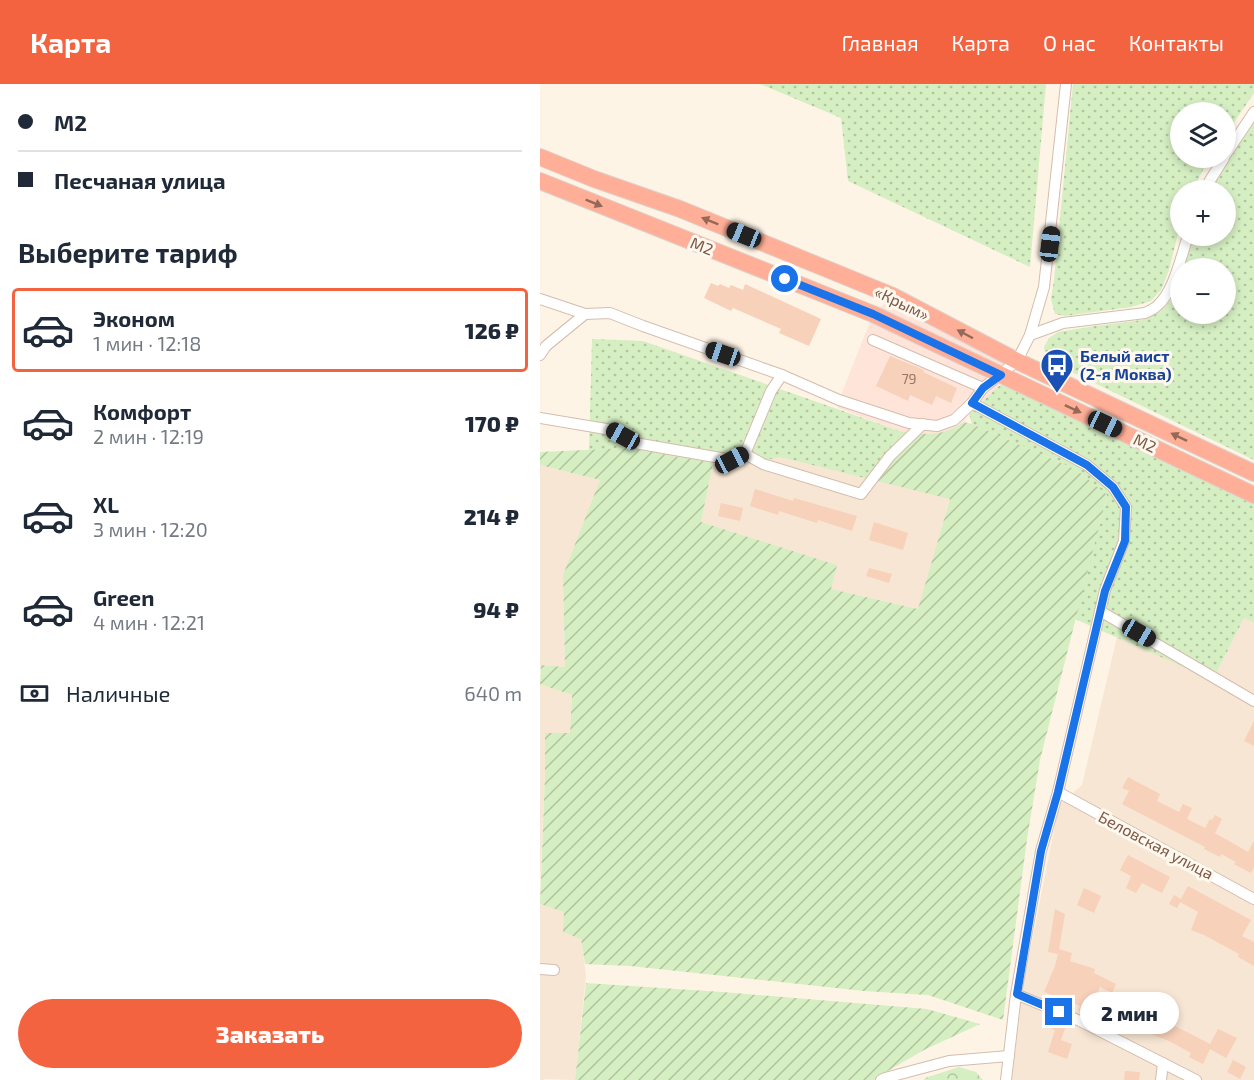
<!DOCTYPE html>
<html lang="ru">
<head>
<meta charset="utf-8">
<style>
  :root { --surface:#fff; --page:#f6f6f7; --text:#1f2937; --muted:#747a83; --line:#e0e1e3; --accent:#f4633f }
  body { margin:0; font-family:"Exo 2",sans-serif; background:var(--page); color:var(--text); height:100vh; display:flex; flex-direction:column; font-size:22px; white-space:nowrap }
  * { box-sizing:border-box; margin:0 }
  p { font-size:20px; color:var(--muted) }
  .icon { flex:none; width:33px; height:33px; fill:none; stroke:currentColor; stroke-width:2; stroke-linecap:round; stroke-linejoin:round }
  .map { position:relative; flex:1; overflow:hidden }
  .details { display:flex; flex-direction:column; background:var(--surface); width:540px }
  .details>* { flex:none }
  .guide { display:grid; align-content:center; height:132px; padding:0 18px; background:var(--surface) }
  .buttons { position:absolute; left:630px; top:18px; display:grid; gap:12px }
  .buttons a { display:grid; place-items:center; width:66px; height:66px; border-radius:50%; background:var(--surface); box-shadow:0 3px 9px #0003; font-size:30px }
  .end { position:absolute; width:27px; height:27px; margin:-14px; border:8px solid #1a73e8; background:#fff; box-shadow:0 0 0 3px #fff }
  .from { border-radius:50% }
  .bubble { position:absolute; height:42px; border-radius:21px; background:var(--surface); box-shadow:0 3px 9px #0003; font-size:20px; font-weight:800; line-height:42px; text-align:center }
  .car { position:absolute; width:18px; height:36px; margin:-18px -9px; border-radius:8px; box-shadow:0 0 4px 2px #0007; background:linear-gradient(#222 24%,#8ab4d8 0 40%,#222 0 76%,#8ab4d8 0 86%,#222 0) }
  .guide b { display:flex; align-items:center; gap:21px; height:57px; font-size:22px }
  .guide b+b { border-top:2px solid var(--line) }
  .guide i { width:15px; height:15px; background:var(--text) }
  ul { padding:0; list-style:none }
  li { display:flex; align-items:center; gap:18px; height:84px; margin:0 12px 9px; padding:0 6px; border:3px solid transparent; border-radius:6px }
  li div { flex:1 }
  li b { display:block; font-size:22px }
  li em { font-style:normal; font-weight:800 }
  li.active { border-color:var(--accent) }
  li>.icon { width:54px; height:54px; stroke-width:1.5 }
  h2 { padding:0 18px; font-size:27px; line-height:72px }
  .pay { display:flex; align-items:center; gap:15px; height:66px; padding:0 18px; font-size:22px }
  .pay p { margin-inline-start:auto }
  .button { display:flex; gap:12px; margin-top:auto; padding:12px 18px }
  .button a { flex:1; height:69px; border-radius:36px; background:var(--accent); color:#fff; font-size:24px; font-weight:800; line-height:69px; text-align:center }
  header { display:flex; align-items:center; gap:36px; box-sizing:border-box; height:84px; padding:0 30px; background:var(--accent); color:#fff }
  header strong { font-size:28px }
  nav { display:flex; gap:33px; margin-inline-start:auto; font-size:21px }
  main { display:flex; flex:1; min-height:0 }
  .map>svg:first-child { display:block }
</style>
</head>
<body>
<header>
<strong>Карта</strong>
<nav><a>Главная</a><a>Карта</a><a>О нас</a><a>Контакты</a></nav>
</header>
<main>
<section class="details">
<div class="guide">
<b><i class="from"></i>М2</b>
<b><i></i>Песчаная улица</b>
</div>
<h2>Выберите тариф</h2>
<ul>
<li class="active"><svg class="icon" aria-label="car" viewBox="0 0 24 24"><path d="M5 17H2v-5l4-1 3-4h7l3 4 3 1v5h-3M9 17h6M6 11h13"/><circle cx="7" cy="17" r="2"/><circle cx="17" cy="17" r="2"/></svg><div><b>Эконом</b><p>1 мин · 12:18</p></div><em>126 ₽</em></li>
<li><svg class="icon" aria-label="car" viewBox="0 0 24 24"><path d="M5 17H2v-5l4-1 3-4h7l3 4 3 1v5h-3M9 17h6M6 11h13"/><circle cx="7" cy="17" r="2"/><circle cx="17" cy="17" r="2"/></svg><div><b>Комфорт</b><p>2 мин · 12:19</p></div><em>170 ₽</em></li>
<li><svg class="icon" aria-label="car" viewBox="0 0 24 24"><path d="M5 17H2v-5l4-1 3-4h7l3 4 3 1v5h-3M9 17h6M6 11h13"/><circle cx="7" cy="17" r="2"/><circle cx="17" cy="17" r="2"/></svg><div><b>XL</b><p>3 мин · 12:20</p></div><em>214 ₽</em></li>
<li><svg class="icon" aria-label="car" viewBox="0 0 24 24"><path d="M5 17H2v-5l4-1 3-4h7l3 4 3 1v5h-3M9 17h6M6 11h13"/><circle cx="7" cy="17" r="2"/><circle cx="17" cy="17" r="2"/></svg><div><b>Green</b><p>4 мин · 12:21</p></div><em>94 ₽</em></li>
</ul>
<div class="pay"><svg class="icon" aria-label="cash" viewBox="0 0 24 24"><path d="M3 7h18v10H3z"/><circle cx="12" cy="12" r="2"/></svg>Наличные<p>640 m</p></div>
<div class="button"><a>Заказать</a></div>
</section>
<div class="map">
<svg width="714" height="996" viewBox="0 0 714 996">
  <defs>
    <pattern id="grass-dots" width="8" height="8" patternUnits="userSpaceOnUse" patternTransform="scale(1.5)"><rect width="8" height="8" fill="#d5eec2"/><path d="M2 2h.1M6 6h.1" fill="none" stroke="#b2c49f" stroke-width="1.8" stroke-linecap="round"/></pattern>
    <pattern id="forest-crowns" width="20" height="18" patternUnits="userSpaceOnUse" patternTransform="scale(1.5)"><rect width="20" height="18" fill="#d5eec2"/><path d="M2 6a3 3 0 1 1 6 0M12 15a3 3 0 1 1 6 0" fill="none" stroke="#b2c49f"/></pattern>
    <pattern id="garden-furrows" width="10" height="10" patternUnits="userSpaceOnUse" patternTransform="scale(1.5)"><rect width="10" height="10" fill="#d5eec2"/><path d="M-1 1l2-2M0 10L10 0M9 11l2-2" fill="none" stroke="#b2c49f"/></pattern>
  </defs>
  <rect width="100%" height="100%" fill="#fef4e6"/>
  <!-- residential -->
  <g fill="#f7e6d3">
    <path d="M240 373 410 414 379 525 290 505 297 481 161 438 173 379 216 378Z"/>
    <path d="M0 381 60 396 23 491 25 583 1 581 0 589Z"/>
    <path d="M704 534 714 539V996H472L483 902 519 721 542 701 577 553 673 596Z"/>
    <path d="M0 600 32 611 30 649H5V691L0 802Z"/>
    <path d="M0 820 25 828 41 855 46 892 35 996 5 995 4 996H0Z"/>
  </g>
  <!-- commercial -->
  <path fill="#ffe4d9" d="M353 212 481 268 459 302 429 330 424 338 409 347 393 350 360 347 298 324 299 316 333 230Z"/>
  <!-- grass -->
  <g fill="url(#grass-dots)">
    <path d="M220 0H506L490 183 308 97 301 34Z"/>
    <path d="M533 0H714V9L686 50V28H640V74H669L653 106H640V141L629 186 621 206 611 217 591 223 525 232 515 230 511 215 514 196Z"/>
    <path d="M714 38V376L515 280 506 273 504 263 509 254 518 248 555 242 602 236 621 227 632 215 640 194V230H686V184H643L653 152H686V106H670L696 62Z"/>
    <path d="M52 255 103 257 360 347 333 396 240 373 216 378 173 379 89 364 49 366Z"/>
    <path d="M479 294 714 408V539L704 534 673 596 535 535 567 411 537 386 432 340 429 330 459 302Z"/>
  </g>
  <!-- forest -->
  <path fill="url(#forest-crowns)" d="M419 983 436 988 443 996H384L385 994Z"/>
  <!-- garden -->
  <g fill="url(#garden-furrows)">
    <path d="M424 338 432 340 537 386 567 411 500 676 487 755 463 936 388 911 324 907 90 882 45 880 41 855 23 848 24 828 0 820 5 691V649H30L32 611 0 600 1 581 25 583 23 491 60 396 0 381V368L89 364 173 379 161 438 297 481 291 505 378 525 410 415 333 396 360 347C389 350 398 354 424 338Z"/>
    <path d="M46 899 182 908 387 925 440 940 384 966 339 992 334 996H35Z"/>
  </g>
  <!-- building -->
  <g fill="#f7d1ba">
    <path d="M171 199 178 202 180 200 189 204 191 201 203 206 205 200 281 235 269 262 239 249 241 245 193 224 191 227 164 214Z"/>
    <path d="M350 272 384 286 383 288 417 304 411 319 396 312 392 321 370 311 368 317 336 302Z"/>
    <path d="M215 405 253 417 254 414 317 432 312 447 278 436 277 439 239 427 238 431 210 422Z"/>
    <path d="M181 419 203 424 200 437 178 432Z"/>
    <path d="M334 438 368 449 363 466 329 456Z"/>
    <path d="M329 484 352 490 349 499 326 492Z"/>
    <path d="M714 637V662L704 657Z"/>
    <path d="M588 693 620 710 617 717 639 728 643 720 652 724 647 735 665 744 670 735 672 736 675 731 682 735 675 749 708 768 714 757V783L711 789 694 780 696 778 681 770 680 773 664 765 665 763 582 720 589 707 582 704Z"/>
    <path d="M588 771 630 793 622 809 602 799 596 809 586 804 591 792 580 786Z"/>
    <path d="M648 802 711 836 702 852 714 858V882L698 873 699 870 664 851 651 846 658 828 640 818 637 824 629 820 634 811 641 815Z"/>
    <path d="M544 804 561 812 554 829 537 821Z"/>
    <path d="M515 825 525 830 519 865 532 869 530 877 555 885 554 889 576 900 572 909 560 903 547 931 538 926 540 922 504 908 515 882 518 870 508 868Z"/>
    <path d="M584 919 614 935 616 931 636 939 635 942 670 960 678 945 697 954 686 974 670 965 663 980 649 973 651 969 629 957 598 945 597 947 575 935Z"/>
    <path d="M513 934 527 939 521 956 532 960 527 975 508 968 515 946 510 944Z"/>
    <path d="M693 976 706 983 700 995 687 988Z"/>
    <path d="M585 987 600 988 599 996H584Z"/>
  </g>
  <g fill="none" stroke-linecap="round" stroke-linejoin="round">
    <!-- minor casing -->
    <g stroke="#d4bdad" stroke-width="12">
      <g id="minor">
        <path d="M686 70 714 28"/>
        <path d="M664 106 684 74"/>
        <path d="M0 215 45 230 70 229 103 242 242 291 299 316 369 339 397 342 414 336 432 319 443 304 477 277 490 251 523 239 605 229C609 227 614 225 617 222 634 208 641 172 648 152"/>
        <path d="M490 251 504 203 526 0"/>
        <path d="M333 256 443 304"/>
        <path d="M0 271 6 262 45 230"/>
        <path d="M432 319 547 381 573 403 586 423 584 457 565 506 518 708 501 767 476 910 466 996"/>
        <path d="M0 334 72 346 95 359 192 376 205 370 231 307 242 291"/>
        <path d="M205 370 223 380 321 410 350 372 383 340"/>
        <path d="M560 527 714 617"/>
        <path d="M518 708 714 815"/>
        <path d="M0 885 14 886"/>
        <path d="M476 910 540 937 656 996"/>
        <path d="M341 996 345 994 409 977 469 972"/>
        <path d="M621 996 623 979"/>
      </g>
    </g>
    <!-- highway casing -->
    <g stroke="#ddd4cf" stroke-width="18">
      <g id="highway">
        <path d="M0 73 54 95 140 125 353 212 477 277 714 389"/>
        <path d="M0 97 333 230 714 411"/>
      </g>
    </g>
    <!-- minor -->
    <use href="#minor" stroke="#fff" stroke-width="10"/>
    <!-- highway -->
    <use href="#highway" stroke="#ffaf97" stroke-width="16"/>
  </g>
  <!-- one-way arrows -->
  <defs><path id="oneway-solid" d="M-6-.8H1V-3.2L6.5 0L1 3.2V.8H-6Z" transform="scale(1.5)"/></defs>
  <g fill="#956957">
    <use href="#oneway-solid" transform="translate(54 119) rotate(22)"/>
    <use href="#oneway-solid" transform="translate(170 137) rotate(-158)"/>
    <use href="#oneway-solid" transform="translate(425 250) rotate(-152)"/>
    <use href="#oneway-solid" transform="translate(533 325) rotate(25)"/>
    <use href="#oneway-solid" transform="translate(639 353) rotate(-154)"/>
  </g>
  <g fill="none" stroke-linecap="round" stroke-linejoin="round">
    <!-- route -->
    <path stroke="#1a73e8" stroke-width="8" d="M245 195 333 230 461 291 443 304 432 319 547 381 573 403 586 423 585 457 565 507 518 708 501 767 477 910 519 928"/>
  </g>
  <!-- icons -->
  <defs>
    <g id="bus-pin" transform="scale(1.725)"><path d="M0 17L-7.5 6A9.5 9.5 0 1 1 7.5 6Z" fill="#1a4fb4" stroke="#fff8ee"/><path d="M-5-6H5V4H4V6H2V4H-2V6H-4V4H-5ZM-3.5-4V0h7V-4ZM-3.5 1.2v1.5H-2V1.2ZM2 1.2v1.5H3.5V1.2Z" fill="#fff"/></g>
  </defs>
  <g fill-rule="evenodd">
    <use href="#bus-pin" x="517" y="281"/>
  </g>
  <g text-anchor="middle" stroke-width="6" stroke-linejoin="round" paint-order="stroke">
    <!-- number labels -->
    <g font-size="14" fill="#9a7664">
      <text x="369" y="300">79</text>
    </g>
    <!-- street labels -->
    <g font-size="16" fill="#7b5847" stroke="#fff8ee">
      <text transform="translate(162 162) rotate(22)" y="6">М2</text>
      <text transform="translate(362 219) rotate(26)" y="6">«Крым»</text>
      <text transform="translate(605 359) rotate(25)" y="6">М2</text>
      <text transform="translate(616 761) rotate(28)" y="6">Беловская улица</text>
    </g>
    <!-- transit labels -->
    <g font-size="16" font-weight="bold" fill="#164399" stroke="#fff8ee" text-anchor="start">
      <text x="540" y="278">Белый аист<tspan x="540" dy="18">(2-я Моква)</tspan></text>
    </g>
  </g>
</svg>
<div class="buttons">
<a><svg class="icon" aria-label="layers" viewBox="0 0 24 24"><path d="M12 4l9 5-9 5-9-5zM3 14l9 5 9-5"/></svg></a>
<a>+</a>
<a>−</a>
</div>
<i class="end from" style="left:245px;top:195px"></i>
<i class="end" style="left:519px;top:928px"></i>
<div class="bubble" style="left:540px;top:908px;width:99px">2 мин</div>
<i class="car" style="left:204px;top:151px;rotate:292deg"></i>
<i class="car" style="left:510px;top:160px;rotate:7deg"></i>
<i class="car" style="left:183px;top:270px;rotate:289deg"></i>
<i class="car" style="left:565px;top:340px;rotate:115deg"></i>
<i class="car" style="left:83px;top:352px;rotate:299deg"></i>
<i class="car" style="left:192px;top:376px;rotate:62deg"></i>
<i class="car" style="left:599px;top:549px;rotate:120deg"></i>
</div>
</main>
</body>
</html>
